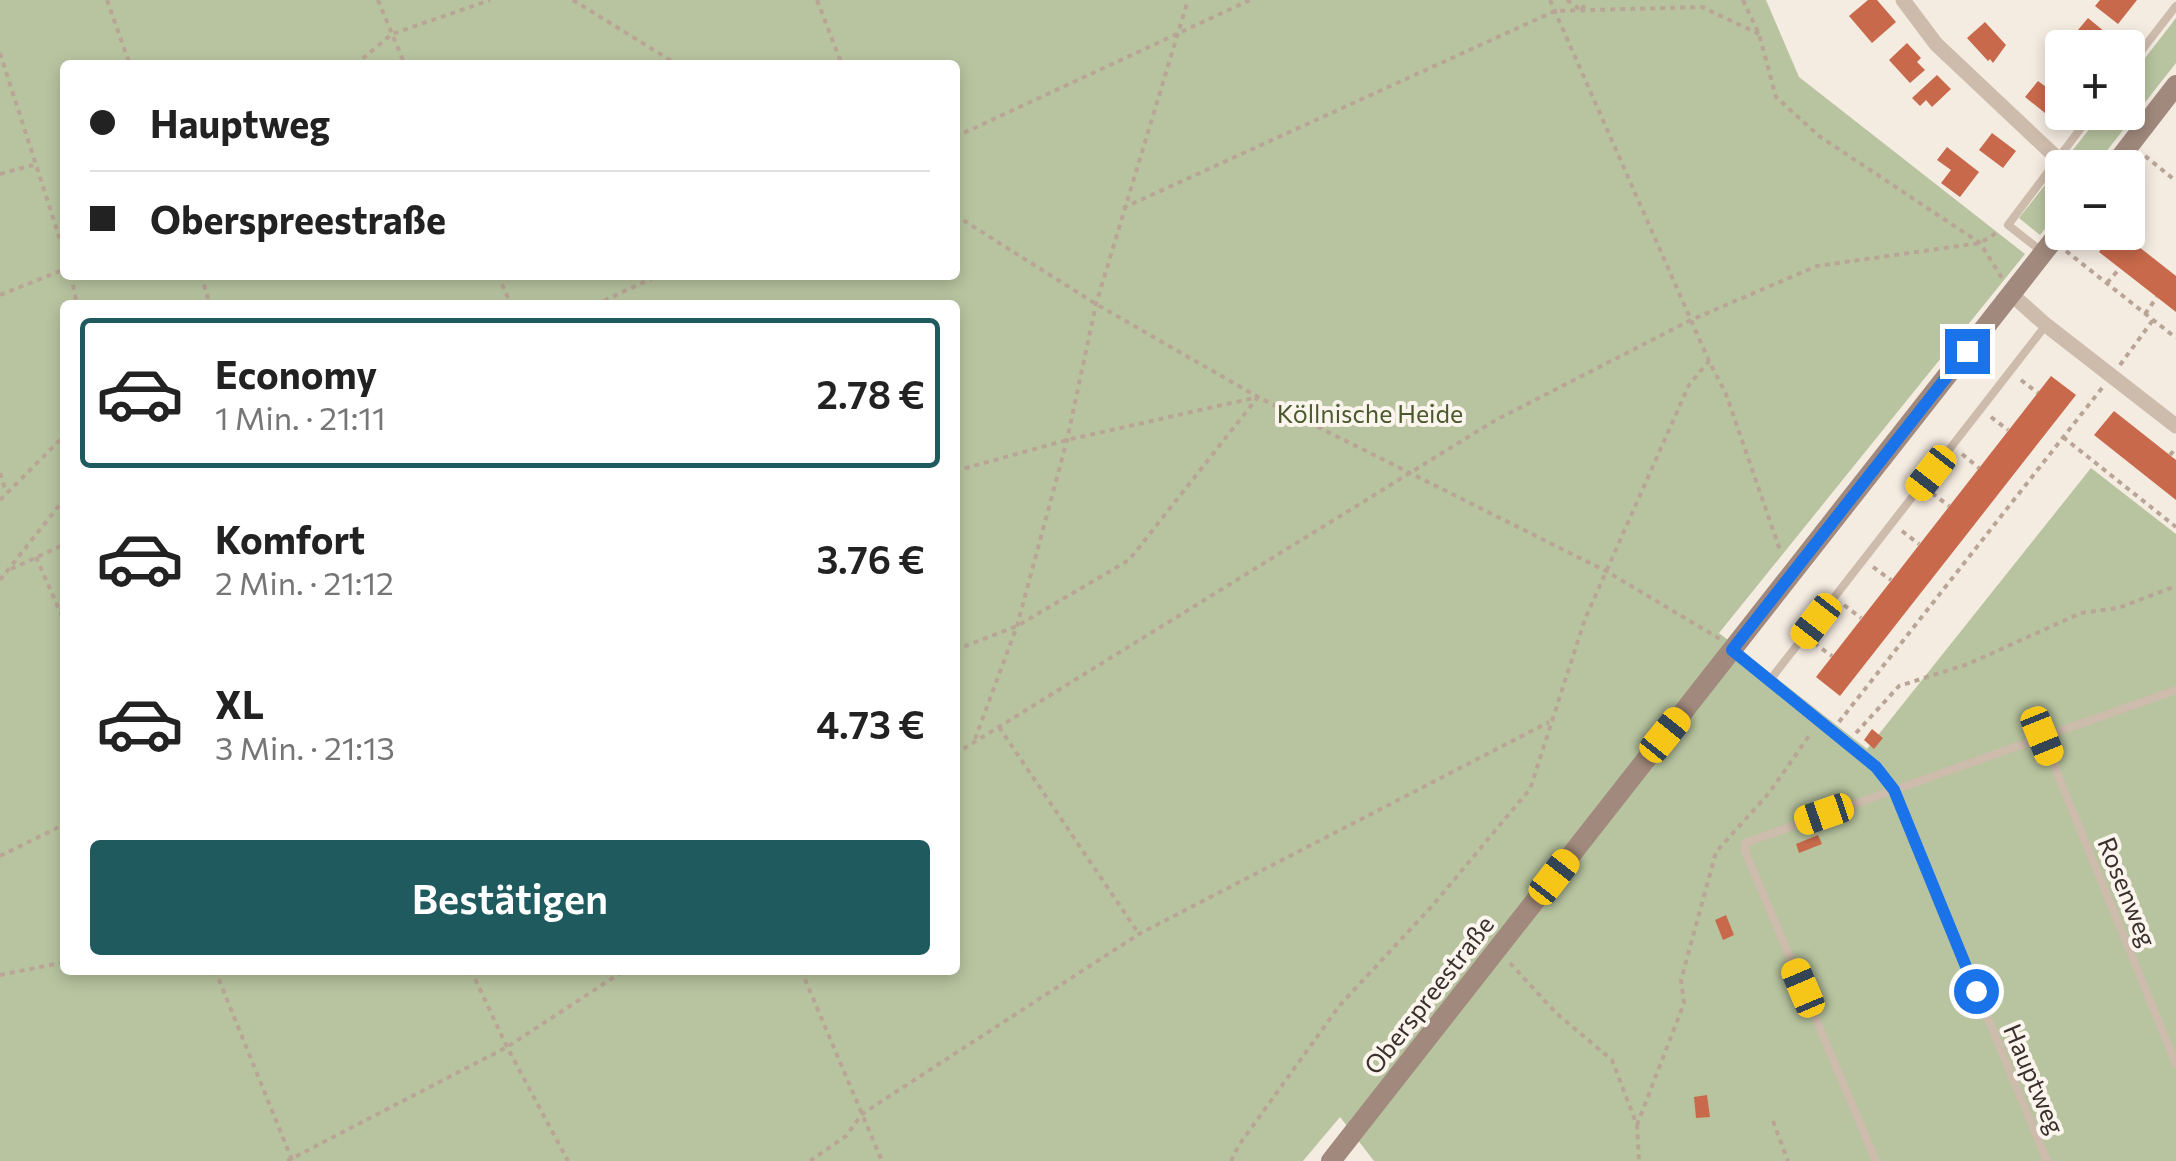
<!DOCTYPE html>
<html lang="de">
<head>
<meta charset="utf-8">
<style>
  :root { --surface:#fff; --page:#f6f6f6; --text:#222; --muted:#767676; --line:#e0e0e0; --accent:#1f5a5e }
  body { margin:0; font-family:Commissioner,sans-serif; background:var(--page); color:var(--text); height:100vh; display:flex; flex-direction:column; font-size:38px; white-space:nowrap }
  * { box-sizing:border-box; margin:0 }
  p { font-size:32px; color:var(--muted) }
  .icon { flex:none; width:55px; height:55px; fill:none; stroke:currentColor; stroke-width:2; stroke-linecap:round; stroke-linejoin:round }
  .map { position:relative; flex:1; overflow:hidden }
  .sheet { position:absolute; left:60px; top:300px; width:900px; height:675px; display:flex; flex-direction:column; background:var(--surface); border-radius:10px; box-shadow:0 5px 15px #0003 }
  .sheet>* { flex:none }
  .guide { position:absolute; left:60px; top:60px; width:900px; height:220px; border-radius:10px; box-shadow:0 5px 15px #0003; display:grid; align-content:center; height:220px; padding:0 30px; background:var(--surface) }
  .buttons { position:absolute; left:2045px; top:30px; display:grid; gap:20px }
  .buttons a { display:grid; place-items:center; width:100px; height:100px; border-radius:10px; background:var(--surface); box-shadow:0 5px 15px #0003; font-size:50px }
  .end { position:absolute; width:45px; height:45px; margin:-22px; border:12px solid #1a73e8; background:#fff; box-shadow:0 0 0 5px #fff }
  .from { border-radius:50% }
  .car { position:absolute; width:30px; height:60px; margin:-30px -15px; border-radius:12px; box-shadow:0 0 8px 2px #0007; background:linear-gradient(#f5c518 24%,#345 0 40%,#f5c518 0 76%,#345 0 86%,#f5c518 0) }
  .guide b { display:flex; align-items:center; gap:35px; height:95px; font-size:38px }
  .guide b+b { border-top:2px solid var(--line) }
  .guide i { width:25px; height:25px; background:var(--text) }
  ul { padding:18px 0 0; list-style:none }
  li { display:flex; align-items:center; gap:30px; height:150px; margin:0 20px 15px; padding:0 10px; border:5px solid transparent; border-radius:10px }
  li div { flex:1 }
  li b { display:block; font-size:38px }
  li em { font-style:normal; font-weight:600 }
  li.selected { border-color:var(--accent) }
  li>.icon { width:90px; height:90px; stroke-width:1.5 }
  .cta { display:flex; gap:20px; margin-top:auto; padding:20px 30px }
  .cta a { flex:1; height:115px; border-radius:10px; background:var(--accent); color:#fff; font-size:40px; font-weight:600; line-height:115px; text-align:center }
  .map>svg:first-child { display:block }
</style>
</head>
<body>
<div class="map">
<svg width="2176" height="1161" viewBox="0 0 2176 1161">
  <rect width="100%" height="100%" fill="#f4ebe1"/>
  <!-- green -->
  <g fill="#b8c4a0" fill-rule="evenodd">
    <path d="M0 0H1766L1799 77 2025 254 1719 633 1867 749 2091 468 2176 534V1161H1374L1340 1117 1303 1161H0ZM65 65H955V275H65ZM65 305H955V970H65Z"/>
    <path d="M2176 18V63L2094 167 2062 168V207L2040 235 2019 218 2102 113 2128 112V80Z"/>
  </g>
  <!-- building -->
  <g fill="#c8694b">
    <path d="M1868 0H1877L1896 22 1872 43 1849 16Z"/>
    <path d="M2100 0H2137L2118 24 2095 6Z"/>
    <path d="M2088 18 2111 37 2102 48H2063Z"/>
    <path d="M1985 22 2006 45 1993 63 1990 59 1988 61 1967 38Z"/>
    <path d="M1907 43 1921 58 1917 62 1925 70 1910 83 1889 60Z"/>
    <path d="M1937 75 1951 89 1932 107 1926 100 1920 106 1912 98Z"/>
    <path d="M2038 81 2058 96 2045 113 2025 97Z"/>
    <path d="M1992 133 2016 151 2003 168 1979 150Z"/>
    <path d="M1947 147 1979 172 1960 197 1941 183 1951 170 1937 160Z"/>
    <path d="M2114 232H2120L2176 276V312L2099 252Z"/>
    <path d="M2051 376 2076 395 1840 696 1816 677Z"/>
    <path d="M2114 411 2176 460V500L2094 435Z"/>
    <path d="M1872 729 1883 738 1874 749 1864 740Z"/>
    <path d="M1818 835 1822 844 1799 853 1796 844Z"/>
    <path d="M1726 915 1734 935 1723 940 1715 920Z"/>
    <path d="M1707 1095 1710 1117 1696 1118 1694 1097Z"/>
  </g>
  <g fill="none" stroke-linecap="round" stroke-linejoin="round">
    <!-- path -->
    <g stroke="#b9a596" stroke-width="4" stroke-dasharray="5 5" stroke-linecap="butt">
      <path d="M107 0 130 65"/>
      <path d="M378 0 405 65"/>
      <path d="M573 0 678 65"/>
      <path d="M817 0 842 65"/>
      <path d="M1550 0 1709 361 1726 394 1781 553"/>
      <path d="M1567 0 1582 11 1584 5"/>
      <path d="M1743 0 1759 34 1776 97 1819 136 1980 243 2002 278"/>
      <path d="M0 53 65 255"/>
      <path d="M355 65 392 34 490 0"/>
      <path d="M955 137 1250 0"/>
      <path d="M2145 156 2176 181"/>
      <path d="M0 174 33 165"/>
      <path d="M1123 208 1555 11 1702 7 1759 34"/>
      <path d="M955 215 1096 304 1258 397 1606 571 1720 639"/>
      <path d="M2066 251 2176 338"/>
      <path d="M71 275 77 305"/>
      <path d="M201 275 210 305"/>
      <path d="M498 275 511 305"/>
      <path d="M2107 283 2120 268"/>
      <path d="M0 295 65 269"/>
      <path d="M595 305 659 275"/>
      <path d="M2145 314 2157 297"/>
      <path d="M2120 365 2153 320"/>
      <path d="M2021 380 2038 393"/>
      <path d="M1991 417 2008 430"/>
      <path d="M2063 437 2176 527"/>
      <path d="M1962 454 1979 468"/>
      <path d="M2170 455 2176 448"/>
      <path d="M955 471 1067 440 1258 397"/>
      <path d="M0 473 6 492"/>
      <path d="M1932 493 1949 506"/>
      <path d="M0 500 65 435"/>
      <path d="M1902 531 1919 544"/>
      <path d="M36 557 65 623"/>
      <path d="M1873 567 1891 580"/>
      <path d="M11 569 65 544"/>
      <path d="M0 580 65 498"/>
      <path d="M1844 605 1861 618"/>
      <path d="M1814 643 1832 656"/>
      <path d="M955 650 1017 626 1129 560 1258 397"/>
      <path d="M1839 722 2102 388"/>
      <path d="M999 727 1139 934"/>
      <path d="M1856 733 1899 686 1968 664 2081 613 2118 608 2176 586"/>
      <path d="M975 739 1017 626 1067 440 1096 304 1188 0"/>
      <path d="M955 754 1494 421 1691 320 1817 266 1980 243 1996 233"/>
      <path d="M0 856 65 824"/>
      <path d="M1510 963 1556 1013 1612 1060 1637 1125 1639 1161"/>
      <path d="M215 970 292 1160"/>
      <path d="M471 970 507 1047 568 1161"/>
      <path d="M801 970 882 1161"/>
      <path d="M0 975 65 962"/>
      <path d="M1773 1121 1788 1161"/>
      <path d="M1637 1125 1684 1003 1681 980 1716 852 1769 793 1811 733"/>
      <path d="M287 1161 507 1047 625 970"/>
      <path d="M810 1161 846 1136 862 1114 1139 934 1549 722"/>
      <path d="M1231 1161 1239 1145 1340 1005 1433 905 1530 789 1585 619 1689 385 1709 361"/>
    </g>
    <!-- lane -->
    <g stroke="#cdbbac" stroke-width="8">
      <path d="M2128 68 2176 6"/>
      <path d="M2040 250 2008 225 2093 112"/>
      <path d="M1732 650 1875 767 1894 790 2047 1161"/>
      <path d="M1770 680 2046 325"/>
      <path d="M2042 736 2176 1064"/>
      <path d="M1876 1161 1745 851V843L2176 690"/>
    </g>
    <!-- street -->
    <g stroke="#cdbbac" stroke-width="15">
      <path d="M1903 0 1936 44 2057 158"/>
      <path d="M2011 294 2046 325 2176 426"/>
    </g>
    <!-- secondary -->
    <g stroke="#a18a7d" stroke-width="20">
      <path d="M2112 168 2176 85"/>
      <path d="M1331 1161 2062 229"/>
    </g>
  </g>
  <g fill="none" stroke-linecap="round" stroke-linejoin="round">
    <!-- route -->
    <path stroke="#1a73e8" stroke-width="12" d="M1967 351 1732 650 1876 767 1894 790 1976 991"/>
  </g>
  <g text-anchor="middle" stroke-width="8" stroke-linejoin="round" paint-order="stroke">
    <!-- park labels -->
    <g font-size="25" fill="#4a5a2e" stroke="#fbf5ee">
      <text x="1370" y="423">Köllnische Heide</text>
    </g>
    <!-- street labels -->
    <g font-size="25" fill="#3b302b" stroke="#fbf5ee">
      <text transform="translate(2127 892) rotate(68)" y="9">Rosenweg</text>
      <text transform="translate(1429 995) rotate(-52)" y="9">Oberspreestraße</text>
      <text transform="translate(2034 1079) rotate(67)" y="9">Hauptweg</text>
    </g>
  </g>
</svg>
<div class="buttons">
<a>+</a>
<a>−</a>
</div>
<i class="end from" style="left:1976px;top:991px"></i>
<i class="end" style="left:1967px;top:351px"></i>
<i class="car" style="left:1931px;top:473px;rotate:218deg"></i>
<i class="car" style="left:1816px;top:621px;rotate:218deg"></i>
<i class="car" style="left:1665px;top:735px;rotate:39deg"></i>
<i class="car" style="left:2042px;top:736px;rotate:158deg"></i>
<i class="car" style="left:1824px;top:814px;rotate:251deg"></i>
<i class="car" style="left:1554px;top:877px;rotate:38deg"></i>
<i class="car" style="left:1803px;top:988px;rotate:337deg"></i>
<div class="guide">
<b><i class="from"></i>Hauptweg</b>
<b><i></i>Oberspreestraße</b>
</div>
<section class="sheet">
<ul>
<li class="selected"><svg class="icon" aria-label="car" viewBox="0 0 24 24"><path d="M5 17H2v-5l4-1 3-4h7l3 4 3 1v5h-3M9 17h6M6 11h13"/><circle cx="7" cy="17" r="2"/><circle cx="17" cy="17" r="2"/></svg><div><b>Economy</b><p>1 Min. · 21:11</p></div><em>2.78 €</em></li>
<li><svg class="icon" aria-label="car" viewBox="0 0 24 24"><path d="M5 17H2v-5l4-1 3-4h7l3 4 3 1v5h-3M9 17h6M6 11h13"/><circle cx="7" cy="17" r="2"/><circle cx="17" cy="17" r="2"/></svg><div><b>Komfort</b><p>2 Min. · 21:12</p></div><em>3.76 €</em></li>
<li><svg class="icon" aria-label="car" viewBox="0 0 24 24"><path d="M5 17H2v-5l4-1 3-4h7l3 4 3 1v5h-3M9 17h6M6 11h13"/><circle cx="7" cy="17" r="2"/><circle cx="17" cy="17" r="2"/></svg><div><b>XL</b><p>3 Min. · 21:13</p></div><em>4.73 €</em></li>
</ul>
<div class="cta"><a>Bestätigen</a></div>
</section>
</div>
</body>
</html>
